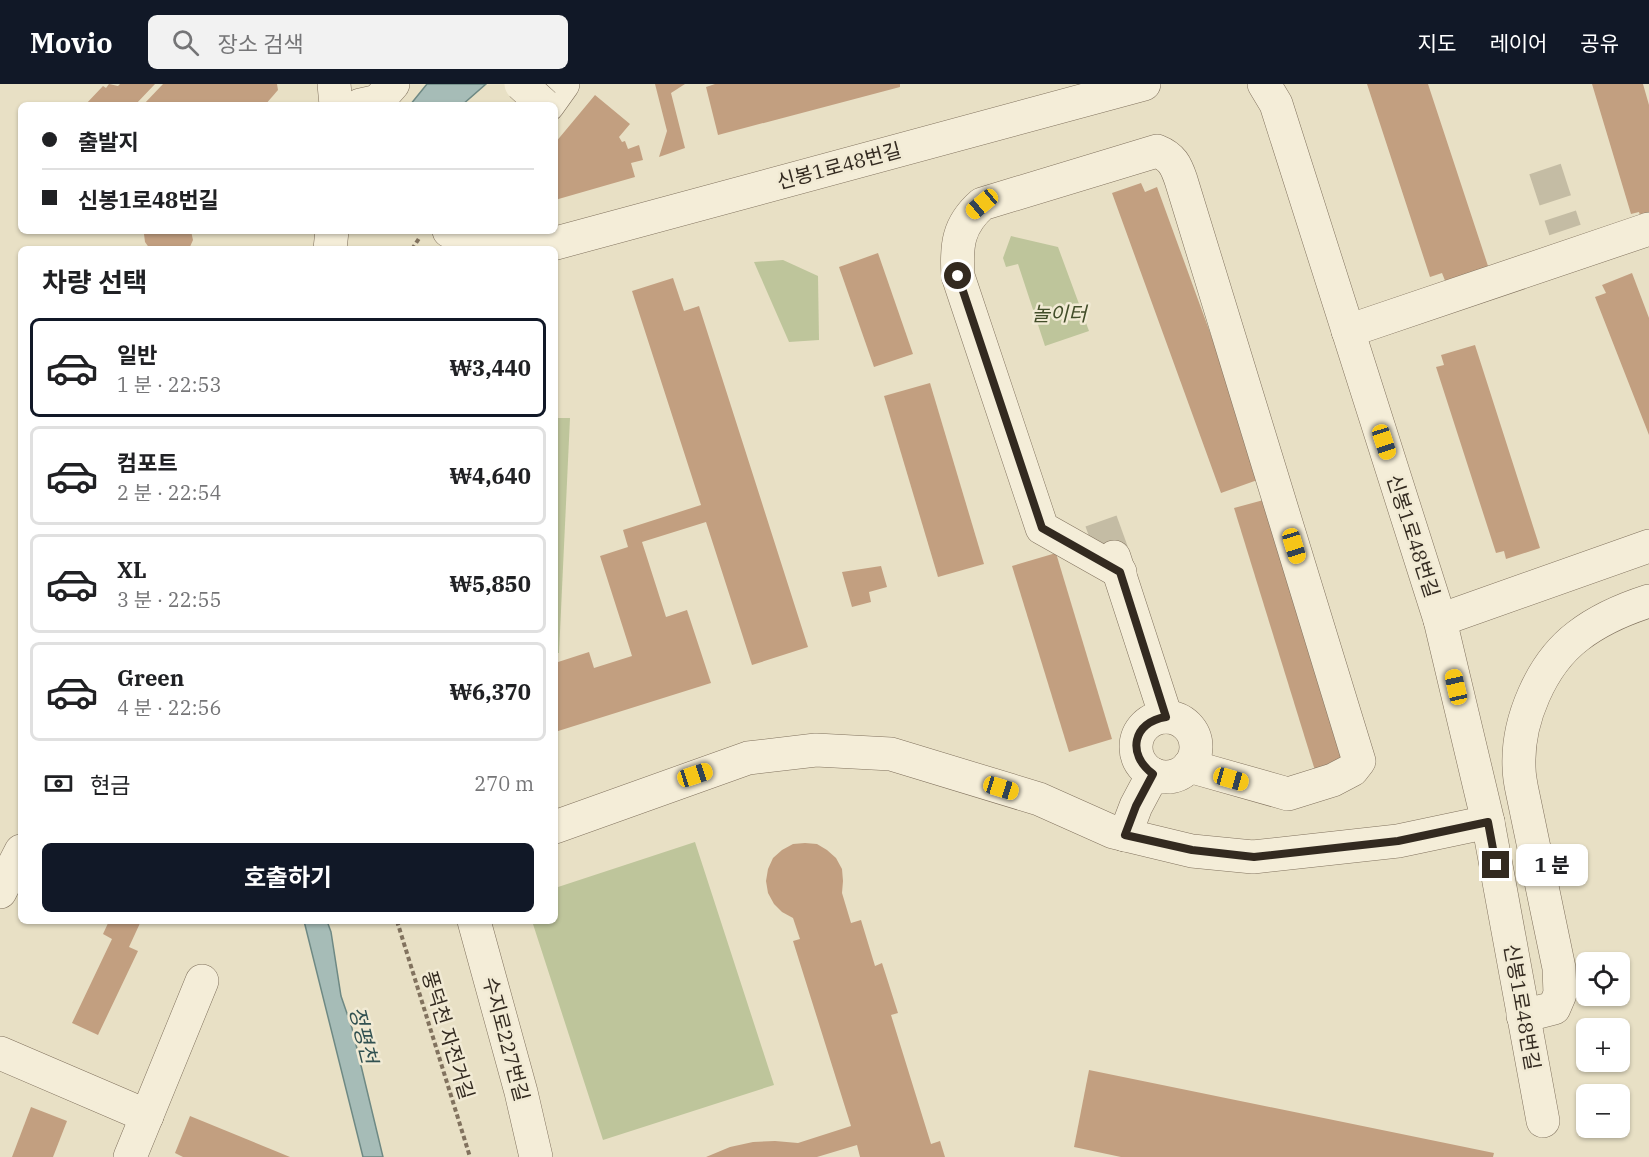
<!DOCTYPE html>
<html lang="ko">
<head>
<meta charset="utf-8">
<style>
  :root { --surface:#fff; --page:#f2f2f2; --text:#202124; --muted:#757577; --line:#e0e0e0; --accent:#111827 }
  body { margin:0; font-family:"IBM Plex Serif","Noto Sans KR",serif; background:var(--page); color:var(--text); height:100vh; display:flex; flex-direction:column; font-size:22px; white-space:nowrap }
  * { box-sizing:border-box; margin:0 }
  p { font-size:20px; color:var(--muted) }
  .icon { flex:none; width:33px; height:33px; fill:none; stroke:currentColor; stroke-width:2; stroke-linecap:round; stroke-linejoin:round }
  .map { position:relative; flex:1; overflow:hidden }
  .drawer { position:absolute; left:18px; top:162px; width:540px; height:678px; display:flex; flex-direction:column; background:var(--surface); border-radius:9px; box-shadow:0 2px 4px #0004 }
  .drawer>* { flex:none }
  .guide { position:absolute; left:18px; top:18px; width:540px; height:132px; border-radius:9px; box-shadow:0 2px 4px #0004; display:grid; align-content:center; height:132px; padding:0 24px; background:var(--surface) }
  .controls { position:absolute; left:1576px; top:868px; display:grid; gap:12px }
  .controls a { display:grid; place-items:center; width:54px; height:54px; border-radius:9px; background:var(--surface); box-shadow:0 2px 4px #0004; font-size:30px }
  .end { position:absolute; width:27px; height:27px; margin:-14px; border:8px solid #332a20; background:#fff; box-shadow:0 0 0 3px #fff }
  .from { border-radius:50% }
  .bubble { position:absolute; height:42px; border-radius:9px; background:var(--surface); box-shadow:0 2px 4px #0004; font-size:20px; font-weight:700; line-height:42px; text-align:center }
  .car { position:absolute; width:18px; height:36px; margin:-18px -9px; border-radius:8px; box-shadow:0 0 4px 2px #0007; background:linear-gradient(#f5c518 24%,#345 0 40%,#f5c518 0 76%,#345 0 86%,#f5c518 0) }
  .guide b { display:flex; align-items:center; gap:21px; height:57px; font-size:22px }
  .guide b+b { border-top:2px solid var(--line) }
  .guide i { width:15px; height:15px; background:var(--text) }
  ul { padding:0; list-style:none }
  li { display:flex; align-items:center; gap:18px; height:99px; margin:0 12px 9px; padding:0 12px; border:3px solid var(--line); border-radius:9px }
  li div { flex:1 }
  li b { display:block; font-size:22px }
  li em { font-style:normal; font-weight:700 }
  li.selected { border-color:var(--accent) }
  li>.icon { width:54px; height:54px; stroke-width:1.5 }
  h2 { padding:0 24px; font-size:27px; line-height:72px }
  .pay { display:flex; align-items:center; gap:15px; height:66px; padding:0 24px; font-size:22px }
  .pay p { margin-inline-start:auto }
  .cta { display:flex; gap:12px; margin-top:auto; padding:12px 24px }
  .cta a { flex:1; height:69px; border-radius:9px; background:var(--accent); color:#fff; font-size:24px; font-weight:700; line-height:69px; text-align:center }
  header { display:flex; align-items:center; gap:36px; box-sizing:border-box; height:84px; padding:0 30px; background:var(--accent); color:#fff }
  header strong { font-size:28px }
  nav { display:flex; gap:33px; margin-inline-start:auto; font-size:21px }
  .search { width:420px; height:54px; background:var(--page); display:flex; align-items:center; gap:15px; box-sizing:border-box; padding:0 21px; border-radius:9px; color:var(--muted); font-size:22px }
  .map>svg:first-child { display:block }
</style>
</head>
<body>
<header>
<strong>Movio</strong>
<div class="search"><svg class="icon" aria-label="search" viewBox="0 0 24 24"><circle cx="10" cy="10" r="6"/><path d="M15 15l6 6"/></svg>장소 검색</div>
<nav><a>지도</a><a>레이어</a><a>공유</a></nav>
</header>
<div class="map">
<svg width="1649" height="1073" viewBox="0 0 1649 1073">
  <rect width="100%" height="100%" fill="#e8e0c5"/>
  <!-- green -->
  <g fill="#bec59b">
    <path d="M1011 152 1058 163 1089 247 1045 262 1018 180 1006 183 1003 174Z"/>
    <path d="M783 176 818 192 819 256 789 258 754 178Z"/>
    <path d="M555 334H570L559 569H555Z"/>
    <path d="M695 758 774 1001 603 1056 532 837H555V804Z"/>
  </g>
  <!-- water -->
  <g fill="#a6bcb7" stroke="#6e8984" stroke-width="1.5">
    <path d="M427 0H486L462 21H410Z"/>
    <path d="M304 837H327L331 848 341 912 352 944 383 1073H363Z"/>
  </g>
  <!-- pier -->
  <path fill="#e8e0c5" d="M351 147H391L383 165H345Z"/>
  <!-- building -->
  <g fill="#c29f80">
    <path d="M109 0 118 2 120 0H155L135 21H85L103 2 106 4Z"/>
    <path d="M163 0H277L278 6 265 21H143Z"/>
    <path d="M655 0H685L671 9 685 64 659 73 667 47Z"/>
    <path d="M715 0H900V3L718 51 706 3Z"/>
    <path d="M1367 0H1428L1489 185 1446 199 1442 189 1430 193Z"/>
    <path d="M1592 0H1643L1649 21V133L1641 135 1639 128 1631 130Z"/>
    <path d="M595 11 630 40 619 53 622 58 625 57 628 65 639 61 643 76 631 79 635 93 555 116V59Z"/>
    <path d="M1141 99 1145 108 1157 103 1263 394 1221 409 1112 109Z"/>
    <path d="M140 147H191L193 156 189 165H150L145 158 144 150Z"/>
    <path d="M878 169 913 270 874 283 839 183Z"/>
    <path d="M1632 189 1649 234V351L1595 213 1606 209 1602 201Z"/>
    <path d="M673 194 684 227 699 222 808 563 752 581 706 438 642 458 666 533 687 526 711 599 555 648V579L589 568 594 584 632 572 600 472 628 463 623 446 701 421 632 207Z"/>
    <path d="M1475 261 1540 464 1506 475 1504 467 1496 469 1436 283 1444 281 1441 271Z"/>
    <path d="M930 299 984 480 938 493 884 312Z"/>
    <path d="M1271 414 1352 681 1317 693 1234 424Z"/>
    <path d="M1056 469 1112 655 1069 668 1012 482Z"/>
    <path d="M881 482 887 503 869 508 871 518 852 523 842 488Z"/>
    <path d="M805 759 817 760 827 766 836 774 842 785 843 797 842 809 851 839 861 836 875 882 882 879 898 929 891 931 931 1060 940 1057 945 1073H860L857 1061 817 1073H706L730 1063 753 1058 775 1057 798 1059 851 1042 793 857 800 855 793 834 782 828 774 820 768 809 766 797 768 785 773 774 782 766 793 760Z"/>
    <path d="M109 837H141L129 863 138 867 98 951 72 939 112 855 103 850Z"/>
    <path d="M1089 986 1494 1069 1493 1073H1121L1074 1063Z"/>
    <path d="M31 1023 67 1037 53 1073H12Z"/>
    <path d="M190 1032 290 1073H183L175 1069Z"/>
  </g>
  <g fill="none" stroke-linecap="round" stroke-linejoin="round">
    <!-- minor-tunnel -->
    <g stroke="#c4bca4" stroke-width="33" stroke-dasharray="33 16" stroke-linecap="butt">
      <path d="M1545 85 1565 146"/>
      <path d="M1101 437 1114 473"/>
    </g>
    <!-- minor casing -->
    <g stroke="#81725e" stroke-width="34">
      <g id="minor">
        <path d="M334 0 336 21"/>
        <path d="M1264 0 1276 20 1440 536 1488 738 1543 1037"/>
        <path d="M360 21 378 17 393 0"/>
        <path d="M548 21 563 0"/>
        <path d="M449 147 539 163"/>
        <path d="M330 165 332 147"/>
        <path d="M534 165 1144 0"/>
        <path d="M1348 247 1649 145"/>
        <path d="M1114 473 1166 633"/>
        <path d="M1120 488 1042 444 958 192C956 161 958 141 982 120L1157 67C1172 73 1176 81 1181 96L1359 677 1352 686 1333 696 1288 710 1189 682"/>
        <path d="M1440 536 1649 462"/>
        <circle cx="1166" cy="663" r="30"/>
        <path d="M555 743 748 674 816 666 891 670 1039 715 1113 748 1192 767 1253 773 1398 757 1488 738"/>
        <path d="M1125 751 1136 722 1153 690"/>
        <path d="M0 808 21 767"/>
        <path d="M474 837 521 1008 536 1073"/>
        <path d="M1523 932 1554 924 1560 910 1559 884 1523 711C1521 702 1519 692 1519 683 1517 637 1541 580 1578 552 1600 535 1624 525 1649 517"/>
        <path d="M0 969 147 1032"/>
        <path d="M130 1073 202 897"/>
      </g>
    </g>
    <!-- path -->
    <g stroke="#81725e" stroke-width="4" stroke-dasharray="4.5 3" stroke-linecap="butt">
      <path d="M412 165 420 153"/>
      <path d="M397 837 470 1073"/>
    </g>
    <!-- minor -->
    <use href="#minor" stroke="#f4edd8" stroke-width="33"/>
    <!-- minor-bridge casing -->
    <g stroke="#81725e" stroke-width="34" stroke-linecap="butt">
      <path id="minor-bridge" d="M521 0 544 21"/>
    </g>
    <!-- minor-bridge -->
    <use href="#minor-bridge" stroke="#f4edd8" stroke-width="33"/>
  </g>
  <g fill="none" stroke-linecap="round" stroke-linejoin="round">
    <!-- route -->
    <path stroke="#332a20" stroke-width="8" d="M958 192 1042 444 1120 488 1166 633C1133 638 1126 670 1153 690L1136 722 1125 751 1192 766 1254 773 1398 757 1488 738 1496 781"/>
  </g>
  <g text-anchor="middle" stroke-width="5" stroke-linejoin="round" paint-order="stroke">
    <!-- street labels -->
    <g font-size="20" fill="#332a20" stroke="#f1ead4">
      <text transform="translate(839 82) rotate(-15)" y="7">신봉1로48번길</text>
      <text transform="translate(1413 452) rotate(72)" y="7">신봉1로48번길</text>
      <text transform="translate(1522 923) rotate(80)" y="7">신봉1로48번길</text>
      <text transform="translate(448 951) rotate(73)" y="7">풍덕천 자전거길</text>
      <text transform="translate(506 955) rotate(75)" y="7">수지로227번길</text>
    </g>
    <!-- park labels -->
    <g font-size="20" font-style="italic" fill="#424d29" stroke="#f1ead4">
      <text x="1059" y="237">놀이터</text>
    </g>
    <!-- water labels -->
    <g font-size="21" font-style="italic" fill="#315151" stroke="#f1ead4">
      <text transform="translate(363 951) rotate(76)" y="7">정평천</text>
    </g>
  </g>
</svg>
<div class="controls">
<a><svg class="icon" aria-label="locate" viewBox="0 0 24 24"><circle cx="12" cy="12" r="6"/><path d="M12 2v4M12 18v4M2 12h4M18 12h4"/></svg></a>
<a>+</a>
<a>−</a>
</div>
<i class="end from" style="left:958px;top:192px"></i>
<i class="end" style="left:1496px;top:781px"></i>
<div class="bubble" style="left:1516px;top:760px;width:72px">1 분</div>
<i class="car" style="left:982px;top:120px;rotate:230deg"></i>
<i class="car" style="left:1384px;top:358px;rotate:162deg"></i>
<i class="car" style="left:1294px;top:462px;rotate:163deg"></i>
<i class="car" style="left:1456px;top:603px;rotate:347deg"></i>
<i class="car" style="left:695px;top:691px;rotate:72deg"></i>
<i class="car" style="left:1231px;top:695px;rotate:106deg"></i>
<i class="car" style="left:1001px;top:704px;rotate:107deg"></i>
<div class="guide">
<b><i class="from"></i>출발지</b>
<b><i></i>신봉1로48번길</b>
</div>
<section class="drawer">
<h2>차량 선택</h2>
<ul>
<li class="selected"><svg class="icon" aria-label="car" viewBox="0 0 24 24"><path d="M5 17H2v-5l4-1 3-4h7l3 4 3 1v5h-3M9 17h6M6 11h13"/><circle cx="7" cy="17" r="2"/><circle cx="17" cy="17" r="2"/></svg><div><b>일반</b><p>1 분 · 22:53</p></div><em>₩3,440</em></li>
<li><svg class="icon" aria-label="car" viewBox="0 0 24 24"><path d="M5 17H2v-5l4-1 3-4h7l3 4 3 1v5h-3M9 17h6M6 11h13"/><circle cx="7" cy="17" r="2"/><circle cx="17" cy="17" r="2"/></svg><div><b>컴포트</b><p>2 분 · 22:54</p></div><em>₩4,640</em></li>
<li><svg class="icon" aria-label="car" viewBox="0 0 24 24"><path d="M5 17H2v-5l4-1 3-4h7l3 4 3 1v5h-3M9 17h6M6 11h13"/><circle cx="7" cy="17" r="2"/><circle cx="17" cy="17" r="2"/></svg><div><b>XL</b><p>3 분 · 22:55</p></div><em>₩5,850</em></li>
<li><svg class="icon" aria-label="car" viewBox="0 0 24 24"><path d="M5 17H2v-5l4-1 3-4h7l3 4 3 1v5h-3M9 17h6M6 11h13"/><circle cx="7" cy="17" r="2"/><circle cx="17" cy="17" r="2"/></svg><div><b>Green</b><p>4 분 · 22:56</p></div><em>₩6,370</em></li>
</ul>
<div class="pay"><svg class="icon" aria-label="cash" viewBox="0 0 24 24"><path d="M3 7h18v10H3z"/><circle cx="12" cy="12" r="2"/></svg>현금<p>270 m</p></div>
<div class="cta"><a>호출하기</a></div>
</section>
</div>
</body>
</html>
